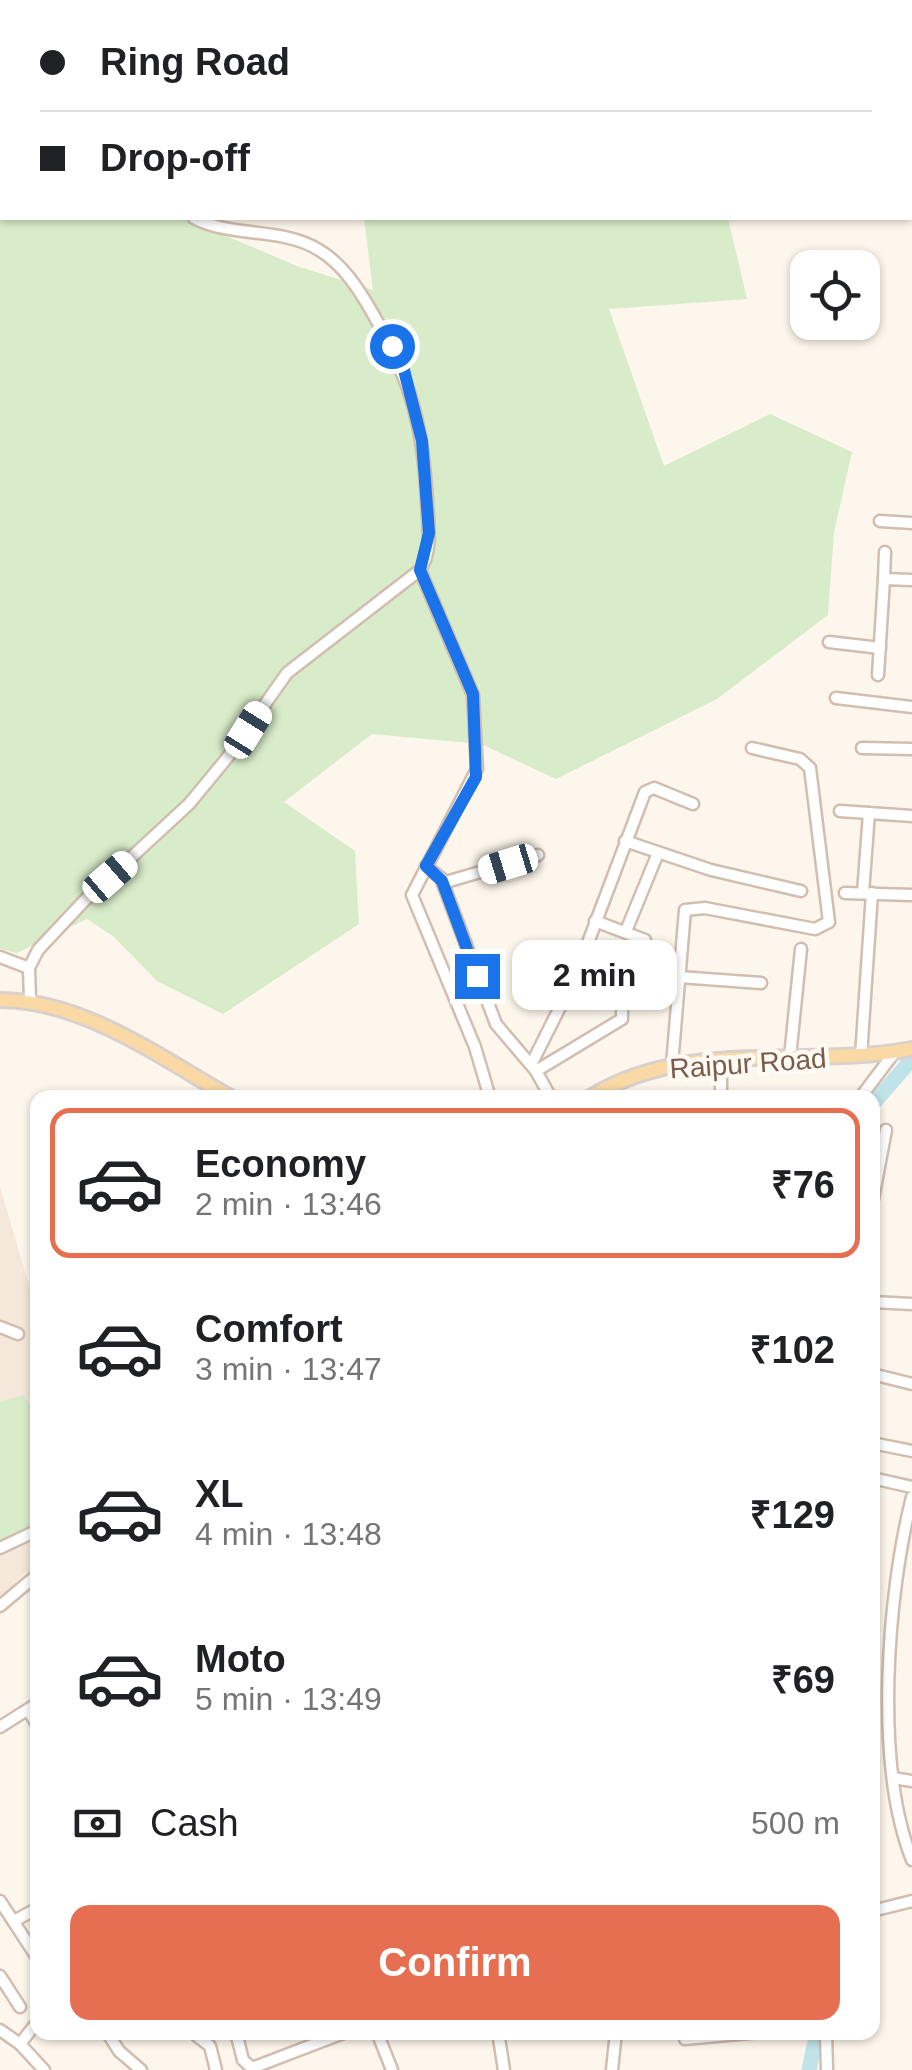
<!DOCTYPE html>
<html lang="en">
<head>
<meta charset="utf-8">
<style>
  :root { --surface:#fff; --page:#f6f6f6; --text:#202124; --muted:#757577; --line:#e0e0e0; --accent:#e76f51 }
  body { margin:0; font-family:Arial,sans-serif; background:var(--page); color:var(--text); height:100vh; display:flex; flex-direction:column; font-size:38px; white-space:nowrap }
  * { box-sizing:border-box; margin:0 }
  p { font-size:32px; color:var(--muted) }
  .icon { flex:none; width:55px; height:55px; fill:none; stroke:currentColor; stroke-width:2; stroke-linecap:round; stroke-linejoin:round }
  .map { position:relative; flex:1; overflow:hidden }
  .sheet { position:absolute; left:30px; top:1090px; width:850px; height:950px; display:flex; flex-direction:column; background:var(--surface); border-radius:20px; box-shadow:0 2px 8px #0004 }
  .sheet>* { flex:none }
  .guide { position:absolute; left:0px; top:0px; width:912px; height:220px; box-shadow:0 2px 8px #0004; display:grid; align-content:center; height:220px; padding:0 40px; background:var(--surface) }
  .buttons { position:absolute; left:790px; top:250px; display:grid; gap:20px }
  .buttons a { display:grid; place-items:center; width:90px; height:90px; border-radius:20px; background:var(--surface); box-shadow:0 2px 8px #0004; font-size:50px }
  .end { position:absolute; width:45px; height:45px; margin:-22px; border:12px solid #1a73e8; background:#fff; box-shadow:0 0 0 5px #fff }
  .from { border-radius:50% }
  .bubble { position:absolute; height:70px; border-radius:20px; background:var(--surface); box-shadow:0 2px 8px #0004; font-size:32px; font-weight:800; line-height:70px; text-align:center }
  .car { position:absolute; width:30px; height:60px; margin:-30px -15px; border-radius:12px; box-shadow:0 0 8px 2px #0007; background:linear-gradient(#fff 24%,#345 0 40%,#fff 0 76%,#345 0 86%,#fff 0) }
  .guide b { display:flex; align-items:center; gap:35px; height:95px; font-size:38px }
  .guide b+b { border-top:2px solid var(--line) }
  .guide i { width:25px; height:25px; background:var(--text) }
  ul { padding:18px 0 0; list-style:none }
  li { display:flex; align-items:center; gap:30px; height:150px; margin:0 20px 15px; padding:0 20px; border:5px solid transparent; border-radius:20px }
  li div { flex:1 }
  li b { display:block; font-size:38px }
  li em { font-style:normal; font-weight:800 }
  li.current { border-color:var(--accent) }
  li>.icon { width:90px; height:90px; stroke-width:1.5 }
  .pay { display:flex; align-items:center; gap:25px; height:110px; padding:0 40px; font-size:38px }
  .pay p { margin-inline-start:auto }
  .button { display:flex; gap:20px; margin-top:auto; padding:20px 40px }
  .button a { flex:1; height:115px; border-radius:20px; background:var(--accent); color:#fff; font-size:40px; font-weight:800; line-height:115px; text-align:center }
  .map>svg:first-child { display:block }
</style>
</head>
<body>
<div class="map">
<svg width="912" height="2070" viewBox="0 0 912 2070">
  <rect width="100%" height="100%" fill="#fdf6ec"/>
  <!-- residential -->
  <path fill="#f5e8da" d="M0 1187 38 1316 37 1567 25 1573 0 1599Z"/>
  <!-- green -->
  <g fill="#d8ecc9">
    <path d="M389 0H744L742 2Z"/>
    <path d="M0 135 2 218H184L297 266 373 290 364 218H728L747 299 609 309 664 466 770 414 852 452 834 532 828 615 717 699 556 779 481 744 372 734 284 802 355 851 359 924 223 1014 157 981 114 937 87 919 17 953 0 949Z"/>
    <path d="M23 1395 37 1414V1523L0 1542V1402Z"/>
  </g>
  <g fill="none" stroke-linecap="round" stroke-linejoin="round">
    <!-- river -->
    <g stroke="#bfe3e8" stroke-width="15">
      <path d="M872 1105 912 1059"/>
      <path d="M809 2070 817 2032"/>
    </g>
    <!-- minor casing -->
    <g stroke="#d1beb0" stroke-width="15">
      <g id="minor">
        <path d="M46 0 48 2"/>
        <path d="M880 521 912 523"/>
        <path d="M420 570 473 695 477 769 412 895 475 1047 490 1098"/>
        <path d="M884 579 885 552"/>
        <path d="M829 642 880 648"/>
        <path d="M878 675 884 579 912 580"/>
        <path d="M836 698 912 707"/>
        <path d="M862 748 912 749"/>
        <path d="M840 811 912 816"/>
        <path d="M625 841 711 870 801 891"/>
        <path d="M426 866 446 882 538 855"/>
        <path d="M442 881 496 1024 536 1071 551 1098"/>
        <path d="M845 893 912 895"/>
        <path d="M863 893 869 813"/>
        <path d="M595 921 645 940"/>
        <path d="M626 931 658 853"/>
        <path d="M0 957 29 968"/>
        <path d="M679 977 761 983"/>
        <path d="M30 1000 29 968 38 950 84 901 189 804 227 758 287 673 420 570C433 551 428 524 427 502 423 425 411 381 373 314 360 291 343 264 319 250 283 227 232 238 194 218"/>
        <path d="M861 1056 872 893"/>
        <path d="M790 1057 801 949"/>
        <path d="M721 1059V1098"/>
        <path d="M531 1065 575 977"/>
        <path d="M672 1065 685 910 705 908 815 929 829 922 810 768 800 759 752 748"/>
        <path d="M536 1071 622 1019V995L575 977 645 792 654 788 693 804"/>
        <path d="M860 1098 894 1053"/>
        <path d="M872 1204 886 1130"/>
        <path d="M872 1302 912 1304"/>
        <path d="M0 1327 18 1334"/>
        <path d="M872 1374 912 1384"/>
        <path d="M872 1443 912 1451"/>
        <path d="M872 1478 912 1487"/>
        <path d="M912 1497C887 1596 874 1764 912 1860"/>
        <path d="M0 1548 38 1530"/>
        <path d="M0 1606 38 1574"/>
        <path d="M28 1710 38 1726"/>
        <path d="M0 1727 38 1703"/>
        <path d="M893 1778 912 1781"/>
        <path d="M0 1901 38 1959"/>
        <path d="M872 1911 912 1901"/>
        <path d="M14 1921 38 1908"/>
        <path d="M872 1931 873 1911"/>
        <path d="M0 1976 20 2007"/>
        <path d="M38 2021 20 2044 44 2070"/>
        <path d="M0 2030 20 2044"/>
        <path d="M107 2032 119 2051 141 2070"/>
        <path d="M236 2032 243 2060 252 2068 346 2032"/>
        <path d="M377 2032 392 2070"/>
        <path d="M498 2032 504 2070"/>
        <path d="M684 2032 685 2039 760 2032"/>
        <path d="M826 2032 827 2070"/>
        <path d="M197 2036 210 2046 216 2070"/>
        <path d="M612 2070 616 2032"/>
      </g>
    </g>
    <!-- major casing -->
    <g stroke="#dad1cd" stroke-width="18">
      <g id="major">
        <path d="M0 1000C83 1000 161 1058 232 1098"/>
        <path d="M589 1098C685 1037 806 1069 912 1049"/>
      </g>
    </g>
    <!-- minor -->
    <use href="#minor" stroke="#fff" stroke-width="10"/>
    <!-- major -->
    <use href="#major" stroke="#fbd9a5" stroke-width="12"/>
  </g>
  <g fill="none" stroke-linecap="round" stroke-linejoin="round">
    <!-- route -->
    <path stroke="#1a73e8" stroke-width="12" d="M392 346 404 370 422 441 429 533 420 570 473 694 476 777 426 866 442 881 477 976"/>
  </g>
  <g text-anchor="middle" stroke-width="9" stroke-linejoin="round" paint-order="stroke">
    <!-- street labels -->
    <g font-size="28" fill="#7a5c4d" stroke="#fffaf3">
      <text transform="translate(748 1063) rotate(-4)" y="10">Raipur Road</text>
    </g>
  </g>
</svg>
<div class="buttons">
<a><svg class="icon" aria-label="locate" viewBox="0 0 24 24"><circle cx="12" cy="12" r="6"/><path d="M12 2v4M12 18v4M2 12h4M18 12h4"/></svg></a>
</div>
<i class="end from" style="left:392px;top:346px"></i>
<i class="end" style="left:477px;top:976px"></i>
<div class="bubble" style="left:512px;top:940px;width:165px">2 min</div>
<i class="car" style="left:248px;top:730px;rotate:32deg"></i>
<i class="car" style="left:508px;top:864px;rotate:253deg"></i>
<i class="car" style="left:110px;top:877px;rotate:49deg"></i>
<div class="guide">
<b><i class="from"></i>Ring Road</b>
<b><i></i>Drop-off</b>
</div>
<section class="sheet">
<ul>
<li class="current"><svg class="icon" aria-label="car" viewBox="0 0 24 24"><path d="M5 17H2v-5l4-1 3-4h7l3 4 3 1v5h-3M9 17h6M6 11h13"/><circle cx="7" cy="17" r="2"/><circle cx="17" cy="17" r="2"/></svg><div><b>Economy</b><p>2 min · 13:46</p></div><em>₹76</em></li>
<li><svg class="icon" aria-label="car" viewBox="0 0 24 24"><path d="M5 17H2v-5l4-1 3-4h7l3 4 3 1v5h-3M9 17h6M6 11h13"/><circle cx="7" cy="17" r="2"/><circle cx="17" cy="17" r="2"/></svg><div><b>Comfort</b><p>3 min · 13:47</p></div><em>₹102</em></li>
<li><svg class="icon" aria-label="car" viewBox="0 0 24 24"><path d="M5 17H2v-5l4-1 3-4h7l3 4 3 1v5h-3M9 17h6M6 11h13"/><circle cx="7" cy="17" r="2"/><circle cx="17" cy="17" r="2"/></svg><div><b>XL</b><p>4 min · 13:48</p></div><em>₹129</em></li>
<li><svg class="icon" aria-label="car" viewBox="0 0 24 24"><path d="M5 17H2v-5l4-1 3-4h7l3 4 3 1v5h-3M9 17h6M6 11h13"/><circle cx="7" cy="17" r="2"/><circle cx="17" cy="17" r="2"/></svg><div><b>Moto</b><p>5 min · 13:49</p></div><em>₹69</em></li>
</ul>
<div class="pay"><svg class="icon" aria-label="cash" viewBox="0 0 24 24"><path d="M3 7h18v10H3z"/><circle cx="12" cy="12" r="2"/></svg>Cash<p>500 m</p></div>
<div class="button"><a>Confirm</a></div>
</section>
</div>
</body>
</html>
